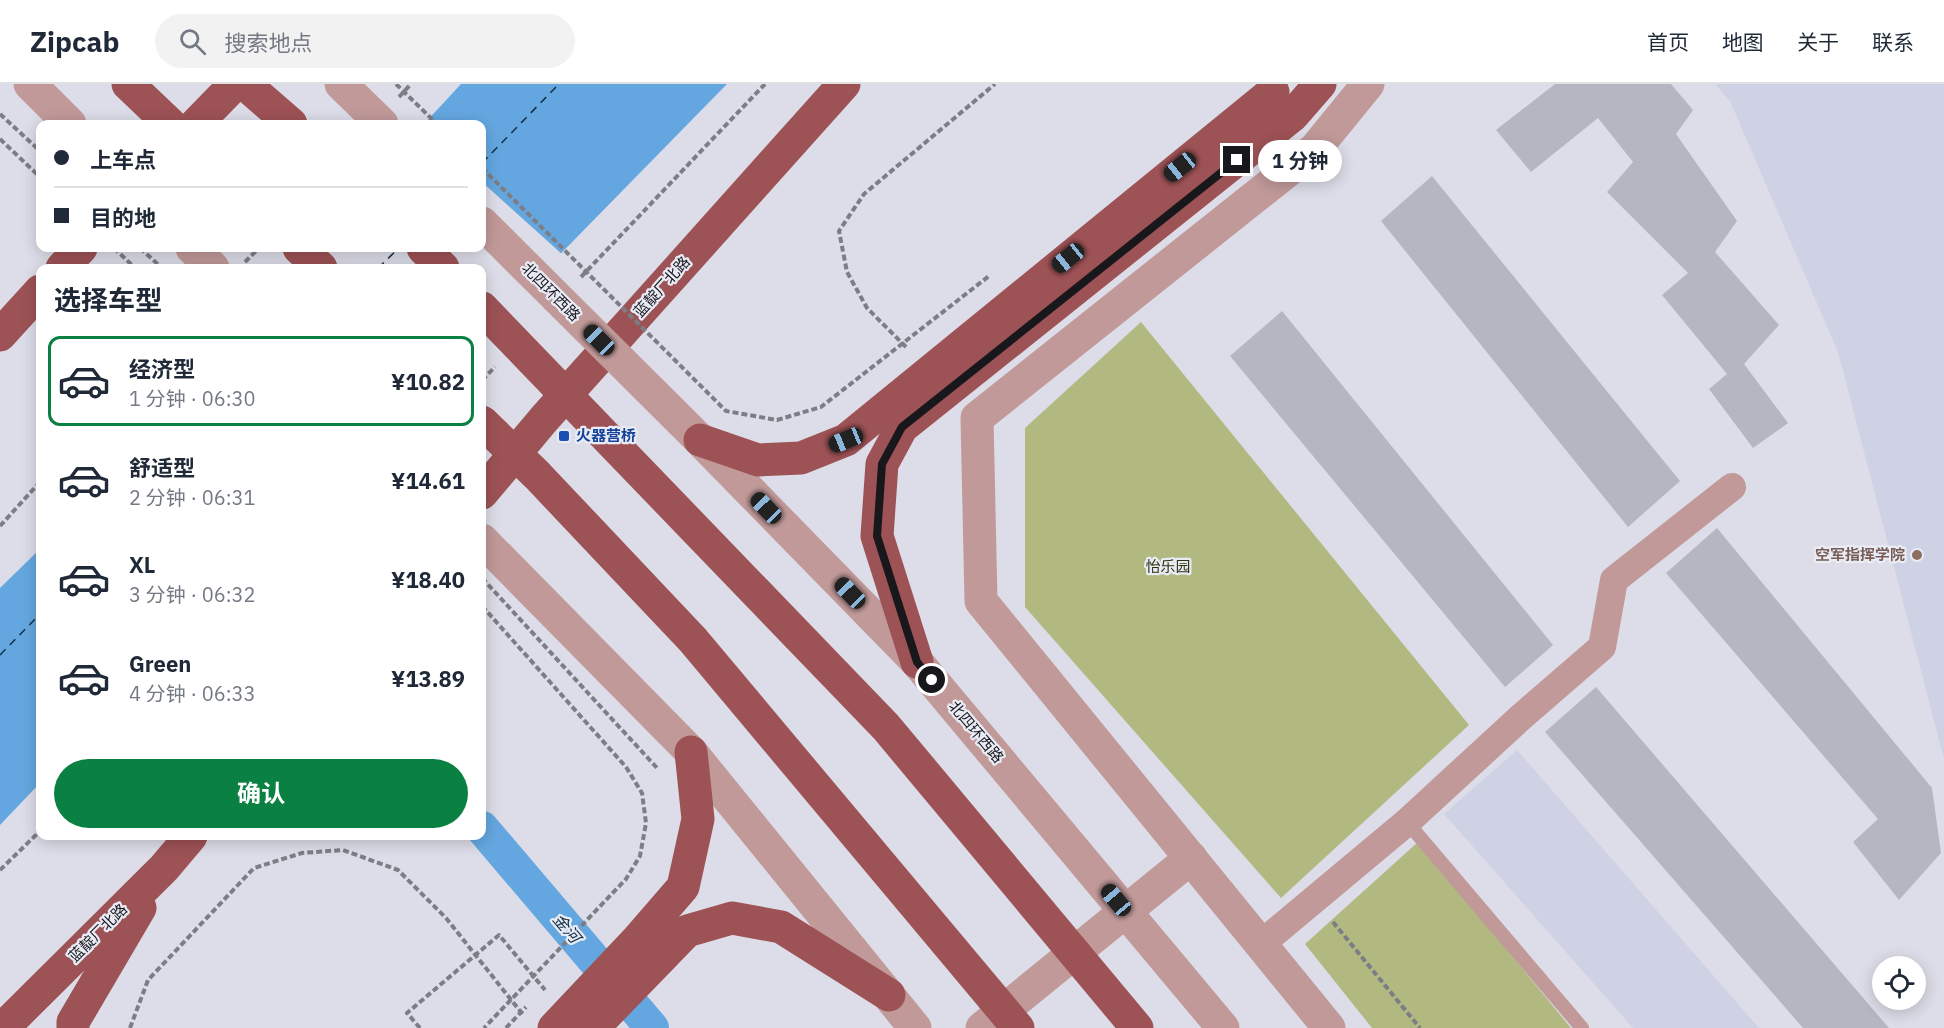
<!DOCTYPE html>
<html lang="zh">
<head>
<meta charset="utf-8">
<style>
  :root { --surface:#fff; --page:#f2f2f3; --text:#1f2937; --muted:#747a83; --line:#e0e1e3; --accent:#0b8043 }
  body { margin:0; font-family:"IBM Plex Sans","Noto Sans SC",sans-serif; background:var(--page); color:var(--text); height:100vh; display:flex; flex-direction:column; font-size:22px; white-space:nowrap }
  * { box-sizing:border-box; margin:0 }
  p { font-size:20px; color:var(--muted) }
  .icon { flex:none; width:33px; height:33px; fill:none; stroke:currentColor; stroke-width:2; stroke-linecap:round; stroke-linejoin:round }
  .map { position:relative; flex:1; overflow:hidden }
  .details { position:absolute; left:36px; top:180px; width:450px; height:576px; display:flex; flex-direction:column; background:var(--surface); border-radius:12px; box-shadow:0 3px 15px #0003 }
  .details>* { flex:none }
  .hud { position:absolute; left:36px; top:36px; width:450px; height:132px; border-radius:12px; box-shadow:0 3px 15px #0003; display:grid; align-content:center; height:132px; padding:0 18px; background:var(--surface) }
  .fabs { position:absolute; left:1872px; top:872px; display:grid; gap:12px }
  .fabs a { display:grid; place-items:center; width:54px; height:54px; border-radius:50%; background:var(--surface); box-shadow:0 3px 15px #0003; font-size:30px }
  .end { position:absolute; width:27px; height:27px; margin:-14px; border:8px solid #18181c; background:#fff; box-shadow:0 0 0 3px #fff }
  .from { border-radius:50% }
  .bubble { position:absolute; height:42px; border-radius:21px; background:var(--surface); box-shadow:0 3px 15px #0003; font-size:20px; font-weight:700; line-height:42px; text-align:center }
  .car { position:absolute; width:18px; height:36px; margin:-18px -9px; border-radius:8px; box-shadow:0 0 4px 2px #0007; background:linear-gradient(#222 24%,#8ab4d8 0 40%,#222 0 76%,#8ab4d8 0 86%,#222 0) }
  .hud b { display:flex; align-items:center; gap:21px; height:57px; font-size:22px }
  .hud b+b { border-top:2px solid var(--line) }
  .hud i { width:15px; height:15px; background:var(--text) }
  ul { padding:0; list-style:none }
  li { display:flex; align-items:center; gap:18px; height:90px; margin:0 12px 9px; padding:0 6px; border:3px solid transparent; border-radius:12px }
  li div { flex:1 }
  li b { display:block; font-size:22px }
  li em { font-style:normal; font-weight:700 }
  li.active { border-color:var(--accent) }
  li>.icon { width:54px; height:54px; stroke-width:1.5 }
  h2 { padding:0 18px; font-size:27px; line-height:72px }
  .cta { display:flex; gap:12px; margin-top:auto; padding:12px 18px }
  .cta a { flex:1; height:69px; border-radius:36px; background:var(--accent); color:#fff; font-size:24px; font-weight:700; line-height:69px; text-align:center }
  header { display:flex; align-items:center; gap:36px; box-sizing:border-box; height:84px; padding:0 30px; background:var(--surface); border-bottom:2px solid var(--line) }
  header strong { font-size:28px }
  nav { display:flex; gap:33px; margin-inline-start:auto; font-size:21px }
  .search { width:420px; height:54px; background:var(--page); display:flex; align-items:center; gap:15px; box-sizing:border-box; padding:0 21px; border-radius:33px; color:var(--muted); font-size:22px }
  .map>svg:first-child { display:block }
</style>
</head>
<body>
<header>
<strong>Zipcab</strong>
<div class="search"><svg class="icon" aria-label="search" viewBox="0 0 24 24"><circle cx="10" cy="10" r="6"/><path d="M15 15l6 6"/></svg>搜索地点</div>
<nav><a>首页</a><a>地图</a><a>关于</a><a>联系</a></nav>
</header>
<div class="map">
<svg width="1944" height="944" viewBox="0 0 1944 944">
  <rect width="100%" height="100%" fill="#dcdde8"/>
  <!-- built -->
  <g fill="#cfd2e4">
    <path d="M1715 0H1944V675L1838 268 1730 17Z"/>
    <path d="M1517 666 1759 944H1633L1444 730Z"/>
  </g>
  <!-- green -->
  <g fill="#b1b981">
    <path d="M1141 238 1469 641 1281 814 1025 523V344Z"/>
    <path d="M1418 758 1571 944H1372L1305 860Z"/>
  </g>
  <!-- water -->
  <g fill="#64a7e0">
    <path d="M461 0H727L482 250V184H295L482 164V40H424Z"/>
    <path d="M40 465V699L0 741V504Z"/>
  </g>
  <!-- pier -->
  <path fill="#dcdde8" d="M482 98 563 171 484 252 482 253V184H292L309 164H482Z"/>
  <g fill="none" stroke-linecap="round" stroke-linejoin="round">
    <!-- canal -->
    <path stroke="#64a7e0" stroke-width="34" d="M482 744 652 944"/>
    <!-- ferry -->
    <g stroke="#133047" stroke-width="1.5" stroke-dasharray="8 6" stroke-linecap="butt">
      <path d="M482 79 559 0"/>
      <path d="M378 184 399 164"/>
      <path d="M0 571 40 530"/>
    </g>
  </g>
  <!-- building -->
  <g fill="#b5b6c1">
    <path d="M1555 0H1671L1693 26 1676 50 1737 137 1715 168 1779 241 1744 280 1788 339 1753 364 1709 305 1727 290 1662 211 1688 189 1607 108 1633 78 1598 34 1531 88 1496 46Z"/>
    <path d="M1432 92 1680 397 1628 443 1381 137Z"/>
    <path d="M1282 227 1553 561 1505 603 1230 272Z"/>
    <path d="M1717 444 1932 704 1941 769 1899 816 1853 758 1878 735 1666 489Z"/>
    <path d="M1596 603 1889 944H1803L1545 648Z"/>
  </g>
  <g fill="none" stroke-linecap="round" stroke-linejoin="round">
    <!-- path -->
    <g stroke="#7d7e85" stroke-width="4" stroke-dasharray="6 3" stroke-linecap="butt">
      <path d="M399 13 411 0"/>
      <path d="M0 30 40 67"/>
      <path d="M0 55 40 93"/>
      <path d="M114 164 135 184"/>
      <path d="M140 164 162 184"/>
      <path d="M245 178 259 164"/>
      <path d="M581 193 765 0"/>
      <path d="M906 263 867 224 847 188 839 147 864 110 995 0"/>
      <path d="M482 296 495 283"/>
      <path d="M0 442 40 398"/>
      <path d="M0 786 40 747"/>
      <path d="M1333 838 1420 944"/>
      <path d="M130 944 148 896 254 784 302 769 343 766 398 786 446 834 524 932"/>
      <path d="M420 944 407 929 499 851 545 906"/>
    </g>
    <!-- service -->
    <path stroke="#c19999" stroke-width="14" d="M1407 738 1582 944"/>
    <!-- minor -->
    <path stroke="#c19999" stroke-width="28" d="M1261 860 1407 738 1520 634 1602 563 1614 496 1732 403"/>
    <!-- tertiary -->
    <g stroke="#c19999" stroke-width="33">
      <path d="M30 0 70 40"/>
      <path d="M192 164 213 184"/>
      <path d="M482 456 691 668 915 944"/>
      <path d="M982 944 1191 774"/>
      <path d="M1329 944 981 517 977 334 1315 65 1368 0"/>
    </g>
    <!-- trunk -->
    <g stroke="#9d5255" stroke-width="33">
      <path d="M128 0 170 40"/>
      <path d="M245 0 291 40"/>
      <path d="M196 40 235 0"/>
      <path d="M299 164 321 184"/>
      <path d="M423 164 443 184"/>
      <path d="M62 184 81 164"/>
      <path d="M0 251 40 207"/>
      <path d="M482 409 544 335 844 0"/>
      <path d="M3 944 164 784 191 752"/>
      <path d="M73 944V938L140 824"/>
      <path d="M593 944 687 847 732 834 781 843 889 911"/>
    </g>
    <!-- path-bridge -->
    <g stroke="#7d7e85" stroke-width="4" stroke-dasharray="6 3" stroke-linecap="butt">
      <path d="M396 0 437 40"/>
      <path d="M482 84 726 327 777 336 821 323 989 192"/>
      <path d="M482 494 658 685"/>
      <path d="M482 522 626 683 642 709 646 739 640 772 626 795 484 944"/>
      <path d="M506 944 526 923"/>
    </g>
    <!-- tertiary-bridge -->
    <g stroke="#c19999" stroke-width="33">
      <path d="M341 0 382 40"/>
      <path d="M482 139 700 356 917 578 1223 944"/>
    </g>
    <!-- trunk-bridge -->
    <g stroke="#9d5255" stroke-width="33">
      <path d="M482 224 886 643 1137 944"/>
      <path d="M482 338 537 391 693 556 1018 944"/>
      <path d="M700 356 758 376 801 374 846 356 1273 8"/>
      <path d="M917 578 877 452 882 380 902 343 1293 31 1320 0"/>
      <path d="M554 944 638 855 683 803 698 735 691 668"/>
    </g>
  </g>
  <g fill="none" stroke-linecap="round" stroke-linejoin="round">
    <!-- route -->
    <path stroke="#18181c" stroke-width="8" d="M932 596 917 578 877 452 882 380 902 343 1237 76"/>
  </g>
  <!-- markers -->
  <rect fill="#1a4fb4" stroke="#e9ebf5" stroke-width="2" x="558" y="346" width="12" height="12" rx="3"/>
  <circle fill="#8d6e63" stroke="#e9ebf5" stroke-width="2" cx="1917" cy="471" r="6"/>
  <g text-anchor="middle" stroke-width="4.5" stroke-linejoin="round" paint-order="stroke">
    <!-- street labels -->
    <g font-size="15" fill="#18181c" stroke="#e9ebf5">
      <text transform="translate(662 203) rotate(-48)" y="5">蓝靛厂北路</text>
      <text transform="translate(551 208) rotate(45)" y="5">北四环西路</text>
      <text transform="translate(976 648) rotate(50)" y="5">北四环西路</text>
      <text transform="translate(98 849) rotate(-45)" y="5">蓝靛厂北路</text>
    </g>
    <!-- transit labels -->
    <g font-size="15" font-weight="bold" fill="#164399" stroke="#e9ebf5" text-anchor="start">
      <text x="576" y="357">火器营桥</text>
    </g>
    <!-- education labels -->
    <g font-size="15" font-weight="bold" fill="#785e54" stroke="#e9ebf5" text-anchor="end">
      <text x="1905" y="476">空军指挥学院</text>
    </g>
    <!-- park labels -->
    <g font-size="15" fill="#2e320d" stroke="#e9ebf5">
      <text x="1168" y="488">怡乐园</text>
    </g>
    <!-- water labels -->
    <g font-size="16" font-style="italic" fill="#133047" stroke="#e9ebf5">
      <text transform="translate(567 844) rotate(50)" y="6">金河</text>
    </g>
  </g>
</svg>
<div class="fabs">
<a><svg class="icon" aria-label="locate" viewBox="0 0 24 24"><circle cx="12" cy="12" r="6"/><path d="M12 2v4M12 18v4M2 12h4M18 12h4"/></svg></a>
</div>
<i class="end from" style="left:932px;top:596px"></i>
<i class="end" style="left:1237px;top:76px"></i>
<div class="bubble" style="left:1258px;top:56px;width:84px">1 分钟</div>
<i class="car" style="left:1180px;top:83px;rotate:231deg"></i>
<i class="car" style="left:1068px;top:174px;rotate:231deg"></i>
<i class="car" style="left:599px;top:256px;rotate:315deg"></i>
<i class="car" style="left:846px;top:356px;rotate:248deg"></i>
<i class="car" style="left:766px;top:424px;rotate:316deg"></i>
<i class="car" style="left:850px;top:509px;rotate:316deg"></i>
<i class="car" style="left:1116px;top:816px;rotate:320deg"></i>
<div class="hud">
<b><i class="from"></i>上车点</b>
<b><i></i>目的地</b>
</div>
<section class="details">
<h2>选择车型</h2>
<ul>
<li class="active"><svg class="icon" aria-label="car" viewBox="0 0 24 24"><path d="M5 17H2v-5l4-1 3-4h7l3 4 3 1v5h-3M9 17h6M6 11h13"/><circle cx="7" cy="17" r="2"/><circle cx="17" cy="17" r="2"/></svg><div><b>经济型</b><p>1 分钟 · 06:30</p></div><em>¥10.82</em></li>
<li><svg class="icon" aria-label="car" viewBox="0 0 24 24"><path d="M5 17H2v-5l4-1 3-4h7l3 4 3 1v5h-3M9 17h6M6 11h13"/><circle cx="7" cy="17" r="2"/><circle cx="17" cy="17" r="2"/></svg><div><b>舒适型</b><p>2 分钟 · 06:31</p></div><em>¥14.61</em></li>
<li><svg class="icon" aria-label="car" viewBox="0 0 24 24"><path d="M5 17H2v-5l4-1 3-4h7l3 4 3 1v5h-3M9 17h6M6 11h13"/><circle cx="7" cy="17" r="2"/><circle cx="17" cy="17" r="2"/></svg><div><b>XL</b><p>3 分钟 · 06:32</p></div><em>¥18.40</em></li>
<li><svg class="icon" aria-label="car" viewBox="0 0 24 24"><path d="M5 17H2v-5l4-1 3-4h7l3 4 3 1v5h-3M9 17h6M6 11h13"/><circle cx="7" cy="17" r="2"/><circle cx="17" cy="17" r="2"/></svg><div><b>Green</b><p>4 分钟 · 06:33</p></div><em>¥13.89</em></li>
</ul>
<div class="cta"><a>确认</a></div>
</section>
</div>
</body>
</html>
